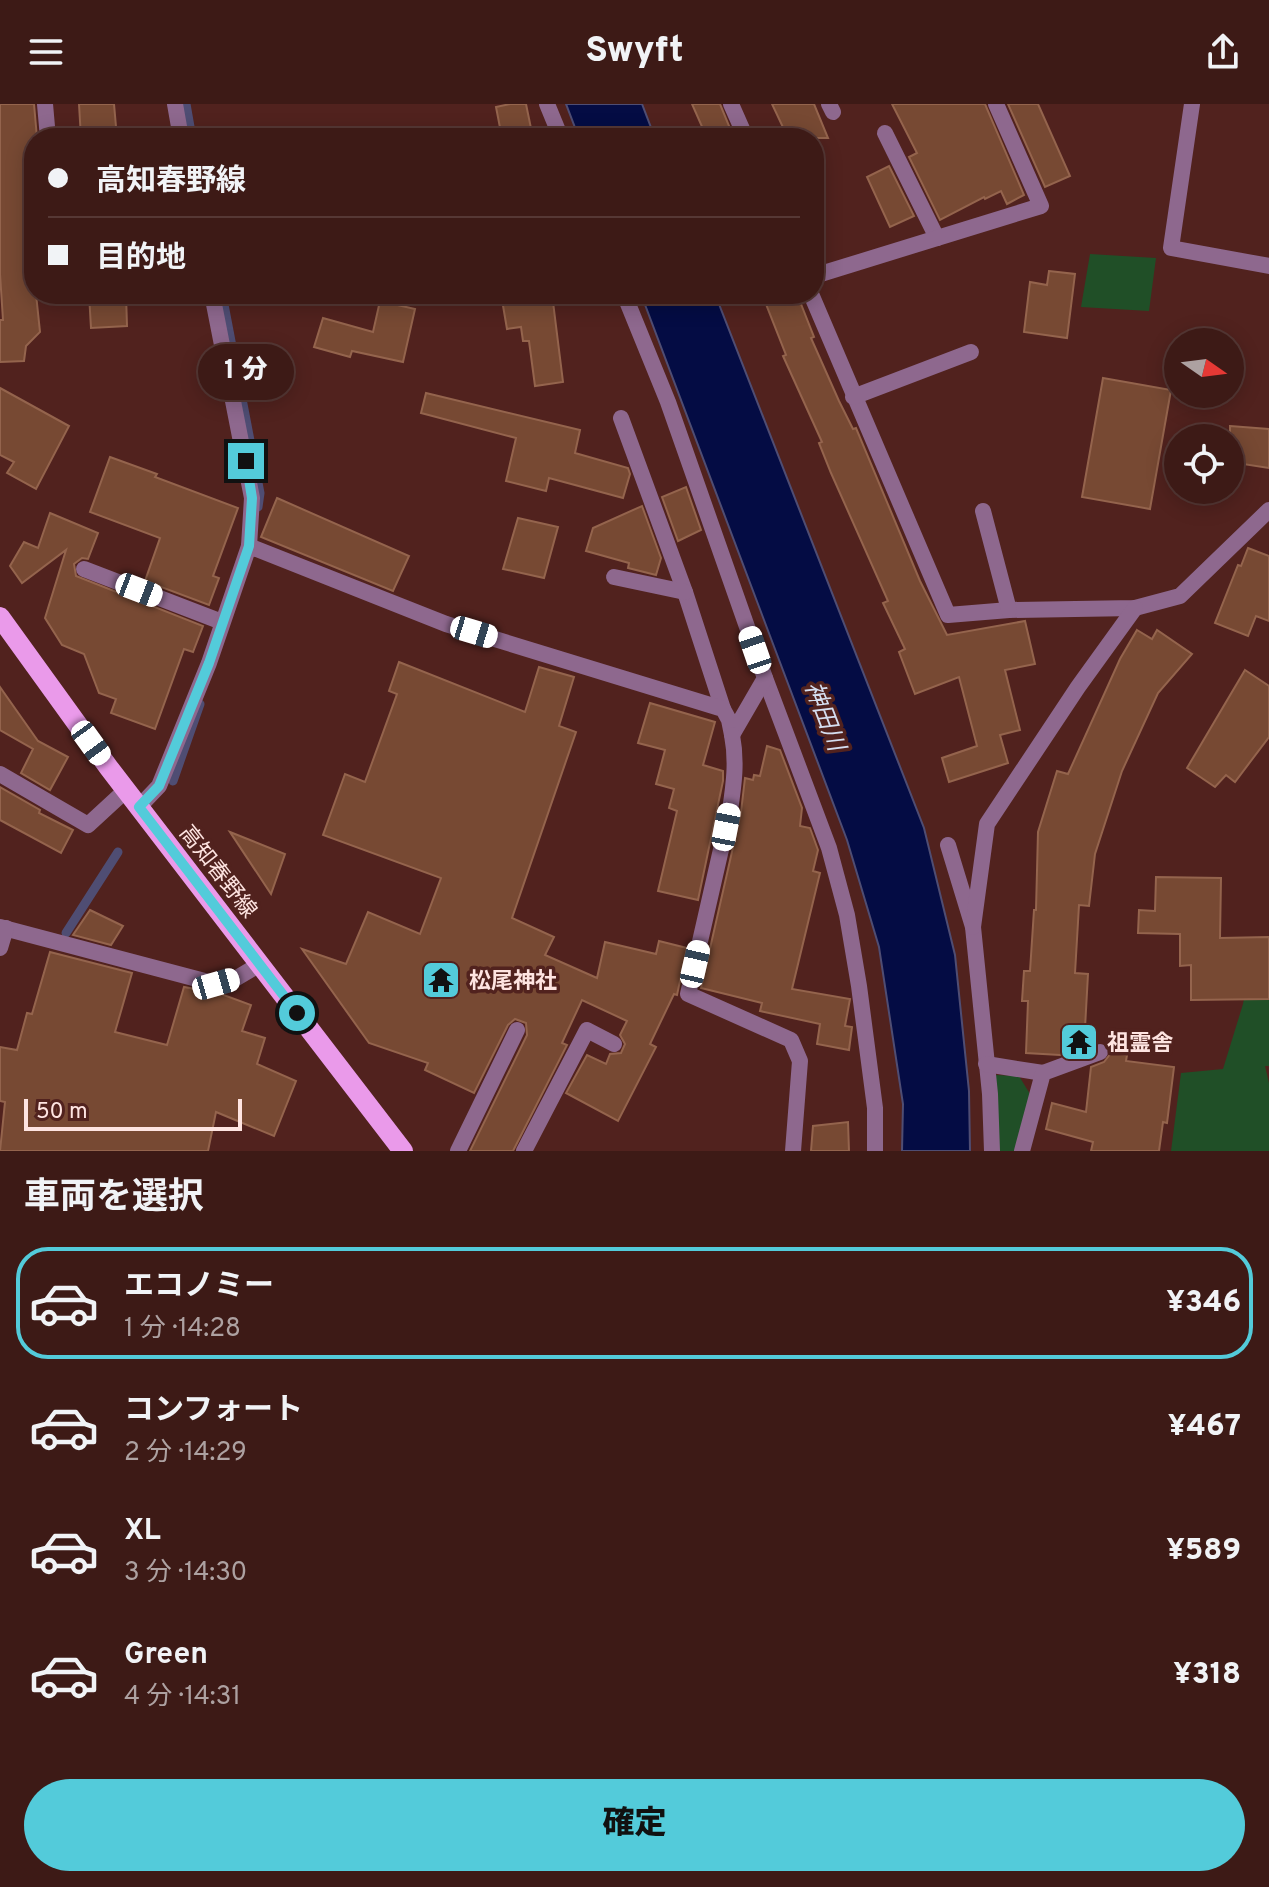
<!DOCTYPE html>
<html lang="ja">
<head>
<meta charset="utf-8">
<style>
  :root { --surface:#3d1a16; --page:#44231f; --text:#f1f3f6; --muted:#ada1a1; --line:#563835; --accent:#53cbda }
  body { margin:0; font-family:Overpass,"Noto Sans JP",sans-serif; background:var(--page); color:var(--text); height:100vh; display:flex; flex-direction:column; font-size:30px; white-space:nowrap }
  * { box-sizing:border-box; margin:0 }
  p { font-size:26px; color:var(--muted) }
  .icon { flex:none; width:44px; height:44px; fill:none; stroke:currentColor; stroke-width:2; stroke-linecap:round; stroke-linejoin:round }
  .map { position:relative; height:1047px; overflow:hidden }
  .panel { display:flex; flex-direction:column; background:var(--surface); flex:1 }
  .panel>* { flex:none }
  .top-card { position:absolute; left:24px; top:24px; width:800px; height:176px; border-radius:32px; box-shadow:0 4px 20px #0003,0 0 0 2px var(--line); display:grid; align-content:center; height:176px; padding:0 24px; background:var(--surface) }
  .needle { width:52px; rotate:104deg }
  .buttons { position:absolute; left:1164px; top:224px; display:grid; gap:16px }
  .buttons a { display:grid; place-items:center; width:80px; height:80px; border-radius:50%; background:var(--surface); box-shadow:0 4px 20px #0003,0 0 0 2px var(--line); font-size:40px }
  .scale { position:absolute; left:24px; bottom:20px; width:218px; box-sizing:border-box; padding-left:8px; border:4px solid #fee4e1; border-top:0; font-size:22px; line-height:28px; white-space:nowrap; color:#fee4e1; -webkit-text-stroke:6px #51221e; paint-order:stroke }
  .end { position:absolute; width:36px; height:36px; margin:-18px; border:10px solid #53cbda; background:#111; box-shadow:0 0 0 4px #111 }
  .from { border-radius:50% }
  .bubble { position:absolute; height:56px; border-radius:28px; background:var(--surface); box-shadow:0 4px 20px #0003,0 0 0 2px var(--line); font-size:26px; font-weight:800; line-height:56px; text-align:center }
  .car { position:absolute; width:24px; height:48px; margin:-24px -12px; border-radius:10px; box-shadow:0 0 6px 2px #0007; background:linear-gradient(#fff 24%,#345 0 40%,#fff 0 76%,#345 0 86%,#fff 0) }
  .top-card b { display:flex; align-items:center; gap:28px; height:76px; font-size:30px }
  .top-card b+b { border-top:2px solid var(--line) }
  .top-card i { width:20px; height:20px; background:var(--text) }
  ul { padding:0; list-style:none }
  li { display:flex; align-items:center; gap:24px; height:112px; margin:0 16px 12px; padding:0 8px; border:4px solid transparent; border-radius:32px }
  li div { flex:1 }
  li b { display:block; font-size:30px }
  li em { font-style:normal; font-weight:800 }
  li.active { border-color:var(--accent) }
  li>.icon { width:72px; height:72px; stroke-width:1.5 }
  h2 { padding:0 24px; font-size:36px; line-height:96px }
  .action { display:flex; gap:16px; margin-top:auto; padding:16px 24px }
  .action a { flex:1; height:92px; border-radius:48px; background:var(--accent); color:#111; font-size:32px; font-weight:800; line-height:92px; text-align:center }
  header { display:flex; justify-content:space-between; align-items:center; height:104px; padding:0 24px; background:var(--surface); font-size:36px; font-weight:800 }
  .map>svg:first-child { display:block }
</style>
</head>
<body>
<header><svg class="icon" aria-label="menu" viewBox="0 0 24 24"><path d="M4 6h16M4 12h16M4 18h16"/></svg>Swyft<svg class="icon" aria-label="share" viewBox="0 0 24 24"><path d="M12 15V3M7 8l5-5 5 5M5 13v7h14v-7"/></svg></header>
<div class="map">
<svg width="1269" height="1047" viewBox="0 0 1269 1047">
  <rect width="100%" height="100%" fill="#51221e"/>
  <!-- green -->
  <g fill="#204f27">
    <path d="M1090 150 1156 154 1149 207 1081 203Z"/>
    <path d="M1269 866V962H1265L1269 979V1047H1171L1181 969 1223 965 1243 900 1248 873Z"/>
    <path d="M995 971 1019 972 1030 990 1015 1047H999Z"/>
  </g>
  <!-- water -->
  <g fill="#040c44" stroke="#4f4d73" stroke-width="2">
    <path d="M566 0H642L655 34H579Z"/>
    <path d="M641 190H715L924 724 955 851 969 987 970 1047H902L903 1000 879 843 847 736Z"/>
  </g>
  <g fill="none" stroke-linecap="round" stroke-linejoin="round">
    <!-- stream -->
    <g stroke="#4f4d73" stroke-width="9">
      <path d="M186 0 192 34"/>
      <path d="M222 190 260 389 258 403"/>
      <path d="M173 677 200 600"/>
      <path d="M66 829 118 748"/>
    </g>
  </g>
  <!-- building -->
  <g fill="#774933" stroke="#94644d" stroke-width="2">
    <path d="M0 0H34L37 34H34V190H36L40 228 26 242 24 257 0 258V216H3L0 170Z"/>
    <path d="M79 0H114L117 34H81Z"/>
    <path d="M510 0H526L533 34H502L496 3Z"/>
    <path d="M692 0H720L734 34H707Z"/>
    <path d="M772 0H814L828 34H788Z"/>
    <path d="M892 0H985L1024 91 1007 100 1001 87 985 95 984 93 940 116 909 53 917 49Z"/>
    <path d="M1008 0H1038L1070 72 1045 83Z"/>
    <path d="M889 62 914 112 890 123 867 73Z"/>
    <path d="M1049 167 1075 170 1067 234 1024 228 1030 178 1047 181Z"/>
    <path d="M89 190H126L127 222 91 224Z"/>
    <path d="M501 190H552L563 278 535 282 529 237H523L521 223 507 225Z"/>
    <path d="M762 190H797L814 233 811 234 839 297 853 325 856 324 920 477 947 531 1025 517 1035 560 1005 566 1020 626 1000 631 1008 659 949 678 942 654 977 642 959 573 915 590 899 548 905 545 883 499 888 497 831 369 819 339 822 338 783 252 786 251Z"/>
    <path d="M380 197 415 205 403 258 352 247 350 253 314 243 323 214 373 228Z"/>
    <path d="M1103 274 1171 286 1150 405 1082 393Z"/>
    <path d="M0 284 69 322 36 385 7 369 14 358 0 351Z"/>
    <path d="M426 289 580 326 575 349 628 364 630 370 623 394 549 374 546 387 506 377 516 334 421 309Z"/>
    <path d="M1230 322 1269 325V364L1230 358Z"/>
    <path d="M110 353 157 370 155 373 238 404 213 472 219 474 209 501 145 477 160 434 90 408Z"/>
    <path d="M686 383 701 426 678 437 662 393Z"/>
    <path d="M277 394 409 452 393 487 261 433Z"/>
    <path d="M642 402 661 454 656 471 628 464 629 459 586 447 593 424Z"/>
    <path d="M50 409 98 429 88 455 82 454 74 460 76 472 203 522 193 548 184 545 155 625 111 609 116 595 99 589 84 550 62 541 45 514 66 446 22 479 10 462 24 438 38 444Z"/>
    <path d="M518 414 558 423 544 474 503 465Z"/>
    <path d="M1248 444 1269 452V517L1256 512 1248 532 1215 519 1238 461 1241 462Z"/>
    <path d="M1137 526 1152 535 1157 526 1192 550 1158 589 1122 667 1095 750 1089 802 1079 801 1075 869 1088 870 1084 942 1060 951 1026 949 1028 897H1022L1024 867H1030L1034 806H1036L1038 728 1057 667 1068 670 1120 555Z"/>
    <path d="M399 558 525 608 539 563 574 573 559 622 576 628 512 814 554 833 545 851 597 874 605 838 656 850 659 837 687 844 677 891 674 890 650 940 656 943 618 1017 566 989 587 951 606 960 610 950 621 949 625 940 620 931 627 917 582 896 562 939 567 941 513 1047H470L527 931 526 919 515 915 508 921 474 989 425 966 428 959 369 939 302 845 346 860 368 808 420 830 441 774 323 731 345 670 365 678 397 590 389 587Z"/>
    <path d="M1245 566 1269 582V633L1235 678 1226 671 1215 683 1187 664Z"/>
    <path d="M0 583 38 637 68 653 50 686 21 669 33 645 0 626Z"/>
    <path d="M650 599 715 618 703 661 723 667V677L698 796 658 787 677 707 669 704 674 685 656 680 665 646 638 639Z"/>
    <path d="M767 642 780 646 802 704 800 722 810 724 818 746 813 767 820 769 792 885 850 895 845 922 852 923 849 946 817 940 820 920 760 907 762 899 701 884 741 708 745 674 753 676 754 671 760 672Z"/>
    <path d="M0 683 40 706 39 709 73 726 61 749 0 716Z"/>
    <path d="M230 728 285 750 271 790Z"/>
    <path d="M1156 773 1221 774 1220 834 1269 833V895L1191 896V861L1180 862V830L1138 829 1139 806 1155 807Z"/>
    <path d="M90 806 123 822 111 841 73 831Z"/>
    <path d="M50 848 132 869 115 928 167 941 184 883 221 890 251 901 242 927 265 934 257 960 296 977 274 1032 216 1008 208 1047H0L5 998 0 997V943L17 946 27 909 32 910Z"/>
    <path d="M1111 949 1127 951 1126 957 1174 963 1167 1019 1163 1018 1159 1047H1091L1093 1038 1046 1025 1052 999 1086 1008 1091 963 1104 958Z"/>
    <path d="M848 1018 849 1047H811L813 1022Z"/>
  </g>
  <g fill="none" stroke-linecap="round" stroke-linejoin="round">
    <!-- street -->
    <g stroke="#8e688e" stroke-width="16">
      <path d="M45 0 48 34"/>
      <path d="M175 0 181 34"/>
      <path d="M547 0 561 34"/>
      <path d="M731 0 746 34"/>
      <path d="M829 0 833 8"/>
      <path d="M1192 0 1171 144 1269 162"/>
      <path d="M885 29 937 134"/>
      <path d="M814 172 1041 102 996 0"/>
      <path d="M624 190 668 298 765 574 829 744 847 811 859 882 875 1004V1047"/>
      <path d="M811 190 948 511 1009 506 1135 504 1180 492 1269 406"/>
      <path d="M853 293 971 248"/>
      <path d="M621 314 685 488 723 605"/>
      <path d="M983 407 1009 506"/>
      <path d="M249 442 446 520 723 605 729 616 732 631 765 574"/>
      <path d="M84 465 222 518"/>
      <path d="M614 473 685 488"/>
      <path d="M732 631C737 657 734 680 730 706L688 890 791 936 800 957 793 1047"/>
      <path d="M0 670 88 721 126 686"/>
      <path d="M139 703 159 682 209 559 249 442 252 394 212 190"/>
      <path d="M948 741 973 823 990 990 992 1047"/>
      <path d="M0 823 216 880 235 875 260 860"/>
      <path d="M973 823 987 720 1078 583 1135 504"/>
      <path d="M0 844 6 824"/>
      <path d="M986 960 1043 969"/>
      <path d="M458 1047 517 926"/>
      <path d="M524 1047 587 926 614 940"/>
      <path d="M1022 1047 1043 969 1100 948"/>
    </g>
    <!-- primary -->
    <path stroke="#ea9aea" stroke-width="20" d="M0 513 109 664 403 1047"/>
  </g>
  <g fill="none" stroke-linecap="round" stroke-linejoin="round">
    <!-- route -->
    <path stroke="#53cbda" stroke-width="10" d="M246 357 252 394 249 442 209 559 159 682 139 703 297 909"/>
  </g>
  <!-- icons -->
  <defs>
    <g id="temple-square" transform="scale(2)"><rect x="-9" y="-9" width="18" height="18" rx="4" fill="#53cbda" stroke="#51221e"/><path d="M0-6L5-2H3V0L6.5 2.5H4V6H1.5V3h-3V6H-4V2.5H-6.5L-3 0V-2H-5Z" fill="#111"/></g>
  </defs>
  <g fill-rule="evenodd">
    <use href="#temple-square" x="441" y="876"/>
    <use href="#temple-square" x="1079" y="938"/>
  </g>
  <g text-anchor="middle" stroke-width="7" stroke-linejoin="round" paint-order="stroke">
    <!-- street labels -->
    <g font-size="22" fill="#fee4e1" stroke="#51221e">
      <text transform="translate(219 767) rotate(52)" y="8">高知春野線</text>
    </g>
    <!-- poi labels -->
    <g font-size="22" font-weight="bold" fill="#fee4e1" stroke="#51221e" text-anchor="start">
      <text x="469" y="884">松尾神社</text>
      <text x="1107" y="946">祖霊舎</text>
    </g>
    <!-- water labels -->
    <g font-size="24" font-style="italic" fill="#d5def0" stroke="#51221e">
      <text transform="translate(825 612) rotate(69)" y="8">神田川</text>
    </g>
  </g>
</svg>
<div class="buttons">
<a><svg class="needle" viewBox="-14 -14 28 28"><path d="M0-13l5 13h-10z" fill="#e53935"/><path d="M0 13l5-13h-10z" fill="#ada1a1"/></svg></a>
<a><svg class="icon" aria-label="locate" viewBox="0 0 24 24"><circle cx="12" cy="12" r="6"/><path d="M12 2v4M12 18v4M2 12h4M18 12h4"/></svg></a>
</div>
<div class="scale">50 m</div>
<i class="end from" style="left:297px;top:909px"></i>
<i class="end" style="left:246px;top:357px"></i>
<div class="bubble" style="left:198px;top:240px;width:96px">1 分</div>
<i class="car" style="left:139px;top:486px;rotate:111deg"></i>
<i class="car" style="left:474px;top:528px;rotate:107deg"></i>
<i class="car" style="left:755px;top:546px;rotate:341deg"></i>
<i class="car" style="left:91px;top:639px;rotate:144deg"></i>
<i class="car" style="left:726px;top:723px;rotate:11deg"></i>
<i class="car" style="left:695px;top:860px;rotate:13deg"></i>
<i class="car" style="left:216px;top:880px;rotate:74deg"></i>
<div class="top-card">
<b><i class="from"></i>高知春野線</b>
<b><i></i>目的地</b>
</div>
</div>
<section class="panel">
<h2>車両を選択</h2>
<ul>
<li class="active"><svg class="icon" aria-label="car" viewBox="0 0 24 24"><path d="M5 17H2v-5l4-1 3-4h7l3 4 3 1v5h-3M9 17h6M6 11h13"/><circle cx="7" cy="17" r="2"/><circle cx="17" cy="17" r="2"/></svg><div><b>エコノミー</b><p>1 分 · 14:28</p></div><em>¥346</em></li>
<li><svg class="icon" aria-label="car" viewBox="0 0 24 24"><path d="M5 17H2v-5l4-1 3-4h7l3 4 3 1v5h-3M9 17h6M6 11h13"/><circle cx="7" cy="17" r="2"/><circle cx="17" cy="17" r="2"/></svg><div><b>コンフォート</b><p>2 分 · 14:29</p></div><em>¥467</em></li>
<li><svg class="icon" aria-label="car" viewBox="0 0 24 24"><path d="M5 17H2v-5l4-1 3-4h7l3 4 3 1v5h-3M9 17h6M6 11h13"/><circle cx="7" cy="17" r="2"/><circle cx="17" cy="17" r="2"/></svg><div><b>XL</b><p>3 分 · 14:30</p></div><em>¥589</em></li>
<li><svg class="icon" aria-label="car" viewBox="0 0 24 24"><path d="M5 17H2v-5l4-1 3-4h7l3 4 3 1v5h-3M9 17h6M6 11h13"/><circle cx="7" cy="17" r="2"/><circle cx="17" cy="17" r="2"/></svg><div><b>Green</b><p>4 分 · 14:31</p></div><em>¥318</em></li>
</ul>
<div class="action"><a>確定</a></div>
</section>
</body>
</html>
